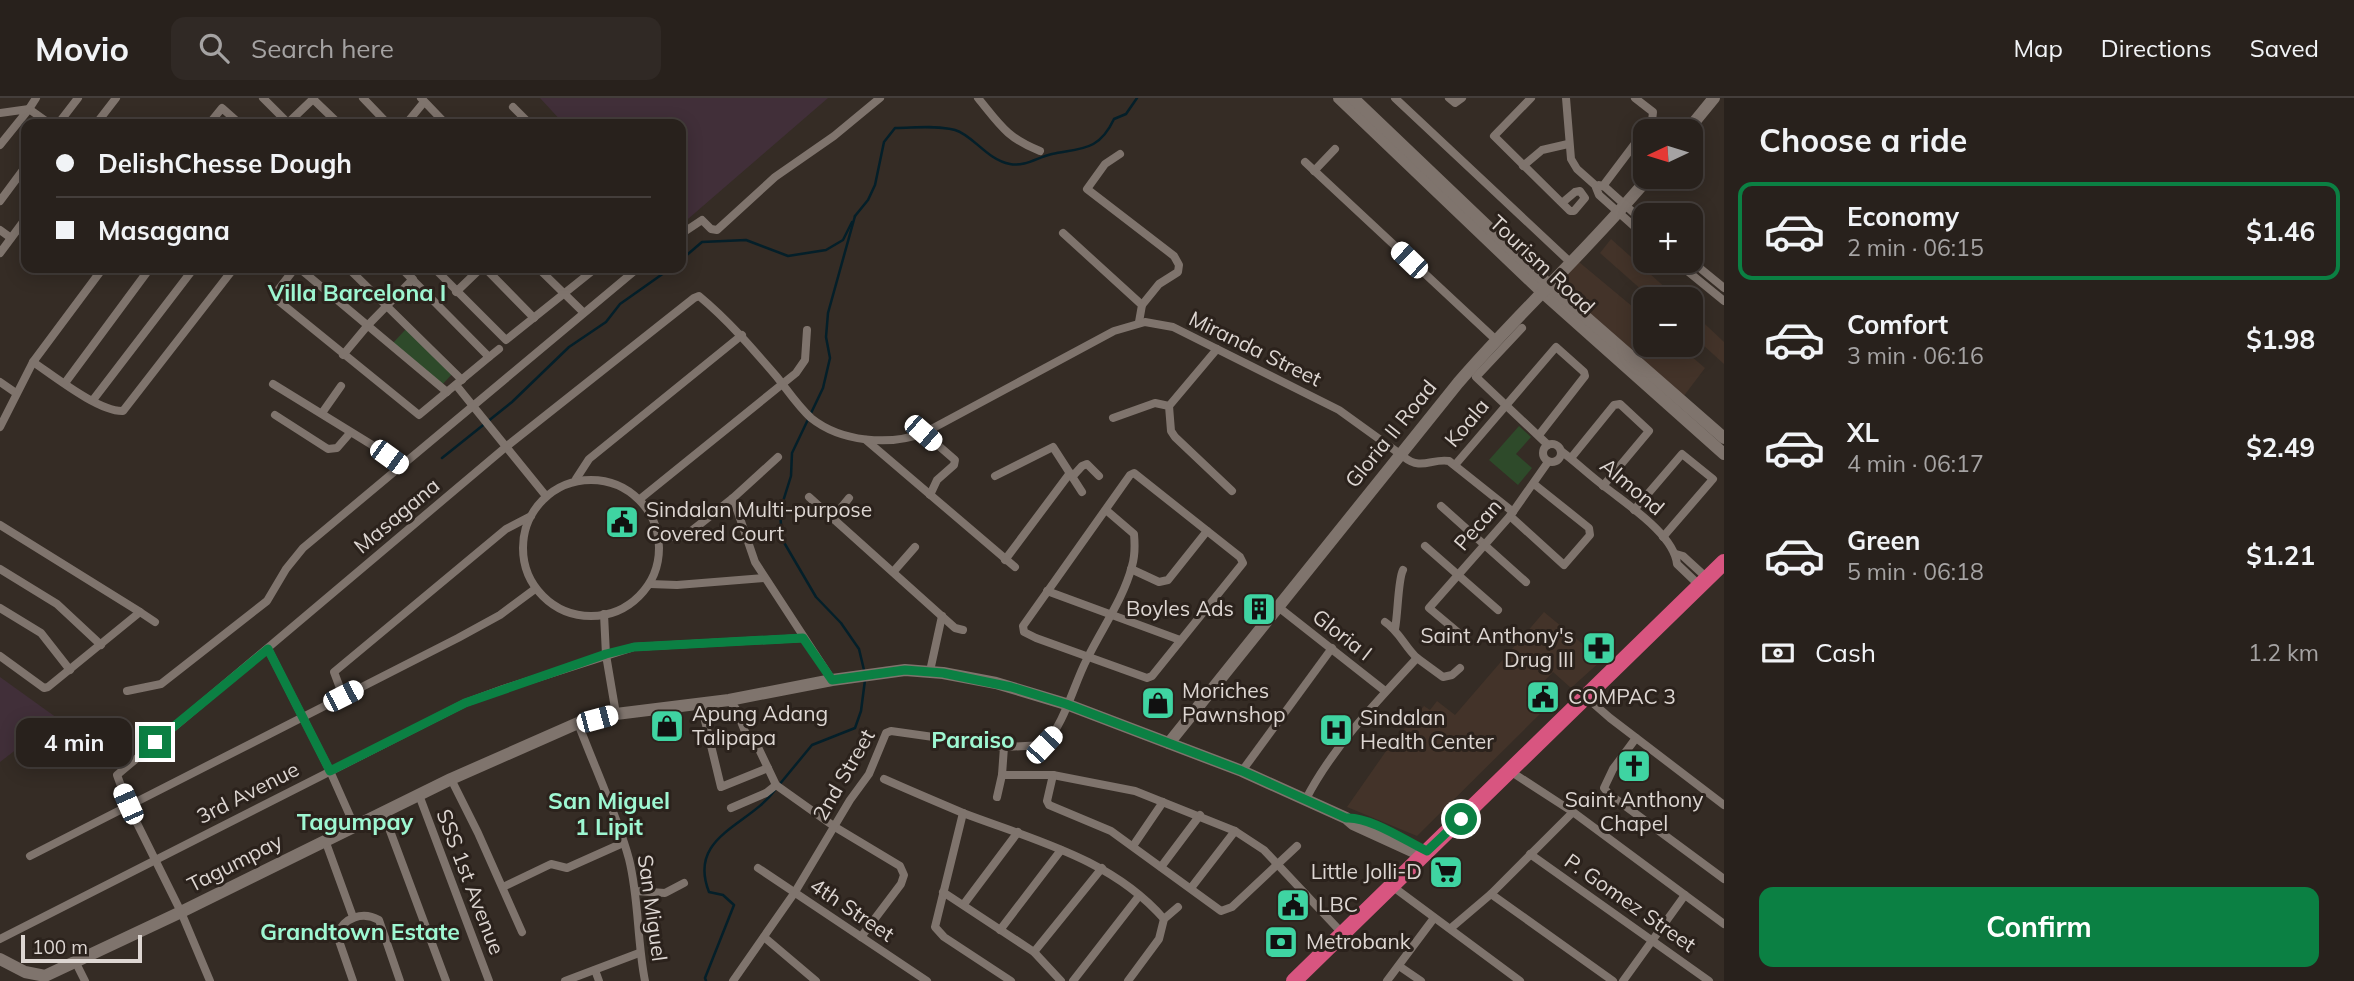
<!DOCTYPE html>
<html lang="en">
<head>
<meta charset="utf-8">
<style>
  :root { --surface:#28211c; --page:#302925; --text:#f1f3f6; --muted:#a5a3a3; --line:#443e3b; --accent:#0b8043 }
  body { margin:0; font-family:Mulish,sans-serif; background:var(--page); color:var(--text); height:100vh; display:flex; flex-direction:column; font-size:26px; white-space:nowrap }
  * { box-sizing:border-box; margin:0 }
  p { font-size:23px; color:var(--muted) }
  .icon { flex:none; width:38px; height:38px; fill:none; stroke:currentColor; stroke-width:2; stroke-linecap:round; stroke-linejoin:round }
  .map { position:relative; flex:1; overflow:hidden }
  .sheet { display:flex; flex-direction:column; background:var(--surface); width:630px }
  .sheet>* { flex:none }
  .banner { position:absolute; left:21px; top:21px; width:665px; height:154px; border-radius:14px; box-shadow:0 4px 18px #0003,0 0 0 2px var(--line); display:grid; align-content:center; height:154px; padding:0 35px; background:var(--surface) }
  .needle { width:46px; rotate:266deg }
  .controls { position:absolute; left:1633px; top:21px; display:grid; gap:14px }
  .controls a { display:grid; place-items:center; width:70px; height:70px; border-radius:14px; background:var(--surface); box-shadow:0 4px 18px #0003,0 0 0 2px var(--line); font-size:35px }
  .scale { position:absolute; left:21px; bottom:18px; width:121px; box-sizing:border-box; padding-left:7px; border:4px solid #ddd6d2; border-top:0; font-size:19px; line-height:24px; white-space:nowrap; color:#ddd6d2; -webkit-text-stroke:5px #2b221c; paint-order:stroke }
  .end { position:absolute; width:32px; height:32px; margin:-16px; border:9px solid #0b8043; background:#fff; box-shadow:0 0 0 4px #fff }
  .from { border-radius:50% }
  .bubble { position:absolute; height:49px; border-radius:14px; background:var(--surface); box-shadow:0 4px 18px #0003,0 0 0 2px var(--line); font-size:23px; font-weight:700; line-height:49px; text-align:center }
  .car { position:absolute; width:21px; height:42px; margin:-21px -10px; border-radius:9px; box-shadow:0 0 5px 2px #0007; background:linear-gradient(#fff 24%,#345 0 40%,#fff 0 76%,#345 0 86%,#fff 0) }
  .banner b { display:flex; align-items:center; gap:24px; height:66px; font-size:26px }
  .banner b+b { border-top:2px solid var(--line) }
  .banner i { width:18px; height:18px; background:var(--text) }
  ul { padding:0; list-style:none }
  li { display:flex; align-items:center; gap:21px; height:98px; margin:0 14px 10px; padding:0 21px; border:4px solid transparent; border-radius:14px }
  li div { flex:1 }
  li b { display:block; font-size:26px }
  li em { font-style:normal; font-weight:700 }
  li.selected { border-color:var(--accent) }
  li>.icon { width:63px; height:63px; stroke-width:1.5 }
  h2 { padding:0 35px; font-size:32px; line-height:84px }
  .pay { display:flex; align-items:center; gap:18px; height:77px; padding:0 35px; font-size:26px }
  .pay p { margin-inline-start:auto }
  .cta { display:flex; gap:14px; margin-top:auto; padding:14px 35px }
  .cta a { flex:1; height:80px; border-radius:14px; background:var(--accent); color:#fff; font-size:28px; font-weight:700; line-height:80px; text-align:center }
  header { display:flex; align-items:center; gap:42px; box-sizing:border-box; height:98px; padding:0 35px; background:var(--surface); border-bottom:2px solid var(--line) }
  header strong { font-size:33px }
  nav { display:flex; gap:38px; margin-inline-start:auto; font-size:24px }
  .search { width:490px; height:63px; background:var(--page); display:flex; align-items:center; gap:18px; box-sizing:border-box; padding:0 24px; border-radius:14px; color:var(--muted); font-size:26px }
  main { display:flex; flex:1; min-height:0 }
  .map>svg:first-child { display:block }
</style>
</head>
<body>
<header>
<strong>Movio</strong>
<div class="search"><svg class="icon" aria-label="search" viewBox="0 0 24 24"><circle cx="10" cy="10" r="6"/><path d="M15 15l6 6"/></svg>Search here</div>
<nav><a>Map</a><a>Directions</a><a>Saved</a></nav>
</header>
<main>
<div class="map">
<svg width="1724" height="883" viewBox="0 0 1724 883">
  <rect width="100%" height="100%" fill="#352c25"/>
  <!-- built -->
  <g fill="#433329">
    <path d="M1611 141 1678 201H1652L1600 155Z"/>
    <path d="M1573 159 1645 219V247H1678L1705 270 1677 307 1545 191Z"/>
    <path d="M1691 213 1724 244V266L1691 236Z"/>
    <path d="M1544 514 1602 562 1571 590 1553 574 1526 602 1540 616 1417 738 1347 709 1391 646 1424 608 1430 612 1437 603 1455 617Z"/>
    <path d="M679 615 682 637 655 641 652 620Z"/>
  </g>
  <!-- industrial -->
  <g fill="#412f39">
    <path d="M540 0H828L681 127V26H564Z"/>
    <path d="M0 579 57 620 0 664Z"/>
  </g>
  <!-- green -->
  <g fill="#2e4a2a">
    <path d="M406 231 453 275 441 288 393 245Z"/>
    <path d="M1519 328 1531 339 1516 356 1532 370 1518 387 1489 362Z"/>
  </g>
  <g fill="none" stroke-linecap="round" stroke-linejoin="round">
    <!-- stream -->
    <g stroke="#041f29" stroke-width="2.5">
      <path d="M855 118 828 215 826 239 830 260 823 290 792 355 791 378 780 413 782 441 816 499 841 525 859 551 864 572"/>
      <path d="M855 118 868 102 875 87 884 44 895 30C914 30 937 27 955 32 973 37 987 62 1010 66 1025 69 1038 59 1052 56 1082 50 1099 53 1114 21L1126 16 1137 0"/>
      <path d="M681 162 702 144 746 142 788 158 826 152 843 142 852 124"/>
      <path d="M442 360 512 304 569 249 606 224 620 206 671 170"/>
      <path d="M779 687 812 647 855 630 861 613 865 582"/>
      <path d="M706 883 705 880 734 807 723 797 709 794C687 738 749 728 775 692"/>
    </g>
    <!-- street -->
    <g stroke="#7f746d" stroke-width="8">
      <path d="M36 0 29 11 50 26"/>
      <path d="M263 0 289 26"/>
      <path d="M363 0 388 26"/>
      <path d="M421 0 446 26"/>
      <path d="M978 0C1000 27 1007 40 1040 53"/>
      <path d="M1395 0 1570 164"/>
      <path d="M1449 0 1455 5 1462 0"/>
      <path d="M1531 0 1494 38 1570 113H1574L1585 100 1580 93 1575 94 1562 105"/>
      <path d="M1566 0 1571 61 1577 71 1595 87 1599 97 1645 138"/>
      <path d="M313 1 339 26"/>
      <path d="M513 9 530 26"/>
      <path d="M0 15 29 11 0 47"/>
      <path d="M288 25 314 0"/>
      <path d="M58 26 78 0"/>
      <path d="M96 26 116 0"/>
      <path d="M209 26 222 10 240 26"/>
      <path d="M406 26 424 4"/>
      <path d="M1120 56 1105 66 1087 91 1174 158 1179 167 1178 174 1159 186 1142 207"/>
      <path d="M1305 64 1495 241"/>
      <path d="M1523 68 1542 52 1568 46"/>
      <path d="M1314 73 1335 51"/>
      <path d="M1599 87 1605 89 1645 125"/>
      <path d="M1603 88 1652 23 1653 14 1635 0"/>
      <path d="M0 103 26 68"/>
      <path d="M0 132 11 140"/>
      <path d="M1063 135 1142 207 1139 224"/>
      <path d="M681 136 702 122 711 131 717 132 775 79 834 38 880 0"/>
      <path d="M0 155 26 120"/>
      <path d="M1690 162 1724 190"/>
      <path d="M1675 163 1724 203"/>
      <path d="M295 170 275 196V200L419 317 489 259 401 170"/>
      <path d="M299 170 447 294"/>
      <path d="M348 170 462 282"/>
      <path d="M434 170 506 242 596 170"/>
      <path d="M485 170 534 220"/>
      <path d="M538 170 583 214"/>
      <path d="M456 194 481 170"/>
      <path d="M1522 230 1476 279 1548 347"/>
      <path d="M343 257 368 227 413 181"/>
      <path d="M489 259 499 251"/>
      <path d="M33 264C54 278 99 314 123 313L234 170"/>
      <path d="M0 284 16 295"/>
      <path d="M65 285 150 170"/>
      <path d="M273 286 377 350 401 368"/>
      <path d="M456 287 546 398"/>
      <path d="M93 302 194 170"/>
      <path d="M1169 308 1217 251"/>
      <path d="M322 315 341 288"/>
      <path d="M275 317 328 351 337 350 350 335"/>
      <path d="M1113 320 1155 305 1169 308 1171 333 1175 339 1232 393"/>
      <path d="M0 329 33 264 103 170"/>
      <path d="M924 335 955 362 954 367 937 382 930 397"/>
      <path d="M866 342 1015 469"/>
      <circle cx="1552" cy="355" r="9"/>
      <path d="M1561 353C1576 364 1589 377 1604 388 1626 406 1674 436 1677 466L1699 487"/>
      <path d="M1404 359C1421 373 1432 360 1449 363L1513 414"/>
      <path d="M1571 360 1614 307 1620 306 1649 333 1603 388"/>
      <path d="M1455 367 1556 249 1584 274 1585 278 1539 337"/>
      <path d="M1134 375 1240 459 1243 465 1152 578 1147 580 1036 540 1024 534 1023 528 1130 377Z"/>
      <path d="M995 378 1053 349 1082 394"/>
      <path d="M1072 379 1082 368 1087 366 1099 378"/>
      <path d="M576 381 589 361 742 237"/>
      <circle cx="591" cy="450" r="68"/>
      <path d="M809 399 955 530 963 532"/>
      <path d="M733 400 755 464 832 582"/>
      <path d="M640 401 796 275 805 262 807 232"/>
      <path d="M1441 408 1526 484"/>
      <path d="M1634 412 1682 356 1713 381 1663 439"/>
      <path d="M1510 418 1564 467 1590 437 1589 430 1534 386"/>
      <path d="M832 421 849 400"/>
      <path d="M0 427 140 514 48 589 44 590 0 558"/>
      <path d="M659 440 685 438 733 400 778 359"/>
      <path d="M1425 448 1498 512"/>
      <path d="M1676 456 1683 458 1707 480"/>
      <path d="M1005 462 1070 375"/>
      <path d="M0 471 57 506 101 547"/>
      <path d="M1131 471 1159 484 1168 482 1207 433"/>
      <path d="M894 473 915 449"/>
      <path d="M650 486 677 487 764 480"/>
      <path d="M1047 493 1180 542"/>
      <path d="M1277 508 1385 593"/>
      <path d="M0 510 41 535 70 572"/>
      <path d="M140 514 155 524"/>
      <path d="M604 516 606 557 616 616"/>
      <path d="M1385 524C1399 533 1405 549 1417 560"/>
      <path d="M1395 531C1398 516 1398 481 1403 472"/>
      <path d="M1460 536 1429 510 1510 418 1548 364"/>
      <path d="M268 551 330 673 354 727"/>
      <path d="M930 573 942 518"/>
      <path d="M127 593 161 586 267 503 286 471 303 450 638 170"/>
      <path d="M343 598 334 574 506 431 531 418"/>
      <path d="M1586 599 1610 620 1724 707"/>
      <path d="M729 602 736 611 746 636 757 647 776 687"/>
      <path d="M701 606 721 689 768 670"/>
      <path d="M578 625C594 668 617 717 629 761 639 801 637 843 645 883"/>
      <path d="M1636 640 1613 671 1604 690 1609 696 1724 781"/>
      <path d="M1242 673 1332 550"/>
      <path d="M1510 673 1573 714 1724 826"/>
      <path d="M1002 677H1053L1135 693 1235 733 1264 752 1342 835"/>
      <path d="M1053 677 1047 703 1049 707 1111 733 1221 813 1232 809 1297 748"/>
      <path d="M451 681 478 735 522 834"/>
      <path d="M884 681C911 693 937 704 963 715 1034 742 1112 761 1164 821"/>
      <path d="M419 697 489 883"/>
      <path d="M997 699 1002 677 1004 649"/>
      <path d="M1306 701C1332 650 1378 602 1417 560L1443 579 1452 577 1460 570"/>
      <path d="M731 710 766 695 776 687 835 729 900 768 904 777 901 786 861 839"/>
      <path d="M383 714 446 883"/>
      <path d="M963 715 935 829 944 839 1011 883"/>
      <path d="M325 742 353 819"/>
      <path d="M1133 748 1163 704"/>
      <path d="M1530 756 1709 883"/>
      <path d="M30 758 458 540 500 517 535 491"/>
      <path d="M1161 769 1200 717"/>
      <path d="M758 770 927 883"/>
      <path d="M1392 788 1520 883"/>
      <path d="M503 789 551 766 567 770 623 745"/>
      <path d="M1191 790 1235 733"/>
      <path d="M635 793 665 795 684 785"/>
      <path d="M943 794 1034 854 1061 883"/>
      <path d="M1491 796 1613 883"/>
      <path d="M964 806 1018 734"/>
      <path d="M1451 830 1491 796 1573 714"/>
      <path d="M1000 832 1061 752"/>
      <path d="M764 839 816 883"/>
      <path d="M0 841 465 605 503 591 634 549 803 540"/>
      <path d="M1034 854 1102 770"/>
      <path d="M75 863 85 883"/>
      <path d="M1399 868 1421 883"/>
      <path d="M595 872 599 883"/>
      <path d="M210 883 181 814 128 707 117 677 507 348 694 200 699 198C728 222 752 250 777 279 788 293 798 308 811 320 841 344 889 348 924 335L1114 233 1145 224 1173 229 1339 312 1400 356"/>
      <path d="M353 883 337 837C344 819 363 813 379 822L400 883"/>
      <path d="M565 883 639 855"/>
      <path d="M733 883 795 794 850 702 869 676 886 635 891 633 1004 649 1044 647C1065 625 1073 588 1087 561 1102 530 1123 502 1132 468 1135 458 1135 447 1134 436L1106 412"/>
      <path d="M1073 883 1139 798"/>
      <path d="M1128 883 1159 841 1164 821 1178 809"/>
      <path d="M1387 883 1434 820"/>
      <path d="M1623 883 1685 797"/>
    </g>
    <!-- secondary -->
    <g stroke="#7f746d" stroke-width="12">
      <path d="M1339 0 1541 193 1724 356"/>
      <path d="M1353 0 1548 186 1724 340"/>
      <path d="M1687 33 1714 0"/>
      <path d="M1169 645 1458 285C1519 214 1589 151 1649 79"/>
      <path d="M0 861 25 874 45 878 181 814 451 681 578 625 616 616 729 602 832 582 905 572 943 575 996 585 1066 606 1242 673 1346 720 1353 726 1423 758"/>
    </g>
    <!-- highway -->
    <path stroke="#d85580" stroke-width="16" d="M1294 883 1724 464"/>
  </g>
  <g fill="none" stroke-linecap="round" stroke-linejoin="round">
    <!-- route -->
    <path stroke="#0b8043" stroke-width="9" d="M155 644 268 551 330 673 465 605 606 556 634 549 803 540 832 582 905 572 943 575 1011 589 1066 606 1242 673 1346 720C1369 718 1406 743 1427 753L1461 721"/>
  </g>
  <!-- icons -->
  <defs>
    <g id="civic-square" transform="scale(1.75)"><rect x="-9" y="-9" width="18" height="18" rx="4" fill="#3fd4a2" stroke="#2b221c"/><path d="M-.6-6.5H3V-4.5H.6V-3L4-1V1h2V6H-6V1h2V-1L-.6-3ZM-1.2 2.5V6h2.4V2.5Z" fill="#111"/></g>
    <g id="building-square" transform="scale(1.75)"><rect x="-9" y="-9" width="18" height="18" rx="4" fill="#3fd4a2" stroke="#2b221c"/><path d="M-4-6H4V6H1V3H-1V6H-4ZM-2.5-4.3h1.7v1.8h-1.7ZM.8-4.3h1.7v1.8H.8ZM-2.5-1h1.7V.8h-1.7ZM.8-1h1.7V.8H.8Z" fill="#111"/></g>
    <g id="pharmacy-square" transform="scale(1.75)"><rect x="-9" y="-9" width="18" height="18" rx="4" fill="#3fd4a2" stroke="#2b221c"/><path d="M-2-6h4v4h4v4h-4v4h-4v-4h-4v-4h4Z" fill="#111"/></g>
    <g id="shop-square" transform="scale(1.75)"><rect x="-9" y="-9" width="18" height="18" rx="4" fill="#3fd4a2" stroke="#2b221c"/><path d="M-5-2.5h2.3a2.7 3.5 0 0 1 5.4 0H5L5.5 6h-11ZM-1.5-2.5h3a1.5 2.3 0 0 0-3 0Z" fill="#111"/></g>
    <g id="hospital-square" transform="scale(1.75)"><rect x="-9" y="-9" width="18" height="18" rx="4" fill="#3fd4a2" stroke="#2b221c"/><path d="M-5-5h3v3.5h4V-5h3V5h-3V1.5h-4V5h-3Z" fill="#111"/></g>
    <g id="church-square" transform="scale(1.75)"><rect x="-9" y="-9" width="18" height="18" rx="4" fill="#3fd4a2" stroke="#2b221c"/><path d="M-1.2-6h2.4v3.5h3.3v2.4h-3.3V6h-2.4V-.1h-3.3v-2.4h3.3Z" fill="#111"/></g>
    <g id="supermarket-square" transform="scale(1.75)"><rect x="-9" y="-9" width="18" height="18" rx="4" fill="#3fd4a2" stroke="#2b221c"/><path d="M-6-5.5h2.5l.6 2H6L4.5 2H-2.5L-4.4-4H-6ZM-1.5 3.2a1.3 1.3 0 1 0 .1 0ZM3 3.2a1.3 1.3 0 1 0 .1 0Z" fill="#111"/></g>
    <g id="bank-square" transform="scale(1.75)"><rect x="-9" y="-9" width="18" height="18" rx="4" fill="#3fd4a2" stroke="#2b221c"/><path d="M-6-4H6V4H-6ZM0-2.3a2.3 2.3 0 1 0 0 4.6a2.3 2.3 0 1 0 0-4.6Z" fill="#111"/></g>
  </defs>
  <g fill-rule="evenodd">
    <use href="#civic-square" x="622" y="424"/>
    <use href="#building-square" x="1259" y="511"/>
    <use href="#pharmacy-square" x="1599" y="550"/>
    <use href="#civic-square" x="1543" y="599"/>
    <use href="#shop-square" x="1158" y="605"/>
    <use href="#shop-square" x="667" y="628"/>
    <use href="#hospital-square" x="1336" y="632"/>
    <use href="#church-square" x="1634" y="668"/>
    <use href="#supermarket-square" x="1446" y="774"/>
    <use href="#civic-square" x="1293" y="807"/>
    <use href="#bank-square" x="1281" y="844"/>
  </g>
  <g text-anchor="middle" stroke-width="6" stroke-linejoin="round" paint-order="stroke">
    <!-- street labels -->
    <g font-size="21" fill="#ddd6d2" stroke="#2b221c">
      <text transform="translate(1542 167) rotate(43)" y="7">Tourism Road</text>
      <text transform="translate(1255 251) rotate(26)" y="7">Miranda Street</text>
      <text transform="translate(1467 325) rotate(-50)" y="7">Koala</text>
      <text transform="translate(1391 336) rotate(-51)" y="7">Gloria II Road</text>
      <text transform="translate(1632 389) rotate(40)" y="7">Almond</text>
      <text transform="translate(397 418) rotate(-40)" y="7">Masagana</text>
      <text transform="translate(1478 427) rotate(-49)" y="7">Pecan</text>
      <text transform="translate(1342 537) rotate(38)" y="7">Gloria I</text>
      <text transform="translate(844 677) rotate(-60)" y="7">2nd Street</text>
      <text transform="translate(248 695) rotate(-27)" y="7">3rd Avenue</text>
      <text transform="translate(235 765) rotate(-27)" y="7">Tagumpay</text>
      <text transform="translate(470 784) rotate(69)" y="7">SSS 1st Avenue</text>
      <text transform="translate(1630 805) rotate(35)" y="7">P. Gomez Street</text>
      <text transform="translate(652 810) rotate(82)" y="7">San Miguel</text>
      <text transform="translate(852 812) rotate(34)" y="7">4th Street</text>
    </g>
    <!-- poi labels -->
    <g font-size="21" fill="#ddd6d2" stroke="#2b221c" text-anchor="start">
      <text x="646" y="419">Sindalan Multi-purpose<tspan x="646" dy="24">Covered Court</tspan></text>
      <text x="1234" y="518" text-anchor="end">Boyles Ads</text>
      <text x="1574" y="545" text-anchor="end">Saint Anthony's<tspan x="1574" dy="24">Drug III</tspan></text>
      <text x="1182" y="600">Moriches<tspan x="1182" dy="24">Pawnshop</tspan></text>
      <text x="1568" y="606">COMPAC 3</text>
      <text x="692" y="623">Apung Adang<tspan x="692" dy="24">Talipapa</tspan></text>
      <text x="1360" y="627">Sindalan<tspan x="1360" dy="24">Health Center</tspan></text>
      <text x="1634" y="709" text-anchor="middle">Saint Anthony<tspan x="1634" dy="24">Chapel</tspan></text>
      <text x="1422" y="781" text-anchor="end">Little Jolli-D</text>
      <text x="1318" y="814">LBC</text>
      <text x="1306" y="851">Metrobank</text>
    </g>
    <!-- neighbourhood labels -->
    <g font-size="23" font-weight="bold" fill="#9ef7d2" stroke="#2b221c">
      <text x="357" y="203">Villa Barcelona I</text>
      <text x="973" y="650">Paraiso</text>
      <text x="609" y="711">San Miguel<tspan x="609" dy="26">1 Lipit</tspan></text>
      <text x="355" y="732">Tagumpay</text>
      <text x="360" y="842">Grandtown Estate</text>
    </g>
  </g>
</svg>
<div class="controls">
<a><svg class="needle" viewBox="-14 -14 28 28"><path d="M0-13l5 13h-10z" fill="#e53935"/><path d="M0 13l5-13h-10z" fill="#a5a3a3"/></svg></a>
<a>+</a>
<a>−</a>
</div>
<div class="scale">100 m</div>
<i class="end from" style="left:1461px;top:721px"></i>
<i class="end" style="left:155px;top:644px"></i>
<div class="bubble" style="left:16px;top:620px;width:116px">4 min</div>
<i class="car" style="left:1409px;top:162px;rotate:314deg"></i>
<i class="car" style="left:923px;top:335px;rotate:131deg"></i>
<i class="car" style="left:389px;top:359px;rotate:126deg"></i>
<i class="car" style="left:343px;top:598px;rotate:63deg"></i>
<i class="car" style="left:597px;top:621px;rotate:75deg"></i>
<i class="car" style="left:1044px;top:647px;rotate:43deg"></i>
<i class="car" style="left:128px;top:706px;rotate:336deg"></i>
<div class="banner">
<b><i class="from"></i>DelishChesse Dough</b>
<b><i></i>Masagana</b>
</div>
</div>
<section class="sheet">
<h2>Choose a ride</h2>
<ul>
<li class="selected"><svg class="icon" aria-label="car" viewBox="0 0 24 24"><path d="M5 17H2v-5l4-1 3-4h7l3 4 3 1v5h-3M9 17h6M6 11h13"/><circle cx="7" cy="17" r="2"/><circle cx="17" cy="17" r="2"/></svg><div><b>Economy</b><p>2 min · 06:15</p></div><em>$1.46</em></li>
<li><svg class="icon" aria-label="car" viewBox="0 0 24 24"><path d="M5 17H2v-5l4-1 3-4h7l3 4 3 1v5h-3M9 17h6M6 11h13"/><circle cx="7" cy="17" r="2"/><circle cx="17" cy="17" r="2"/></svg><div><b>Comfort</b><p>3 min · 06:16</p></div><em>$1.98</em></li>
<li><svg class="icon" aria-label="car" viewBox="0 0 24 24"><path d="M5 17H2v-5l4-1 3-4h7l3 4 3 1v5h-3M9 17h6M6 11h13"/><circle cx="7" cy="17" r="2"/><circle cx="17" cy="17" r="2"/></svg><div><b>XL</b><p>4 min · 06:17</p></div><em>$2.49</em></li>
<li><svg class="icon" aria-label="car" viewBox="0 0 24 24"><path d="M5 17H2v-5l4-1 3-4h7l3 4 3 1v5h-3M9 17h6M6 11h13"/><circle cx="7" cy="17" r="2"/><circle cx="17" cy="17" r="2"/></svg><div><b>Green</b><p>5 min · 06:18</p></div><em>$1.21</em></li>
</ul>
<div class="pay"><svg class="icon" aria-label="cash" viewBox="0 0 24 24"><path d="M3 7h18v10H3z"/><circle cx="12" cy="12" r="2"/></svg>Cash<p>1.2 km</p></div>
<div class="cta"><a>Confirm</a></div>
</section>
</main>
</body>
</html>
